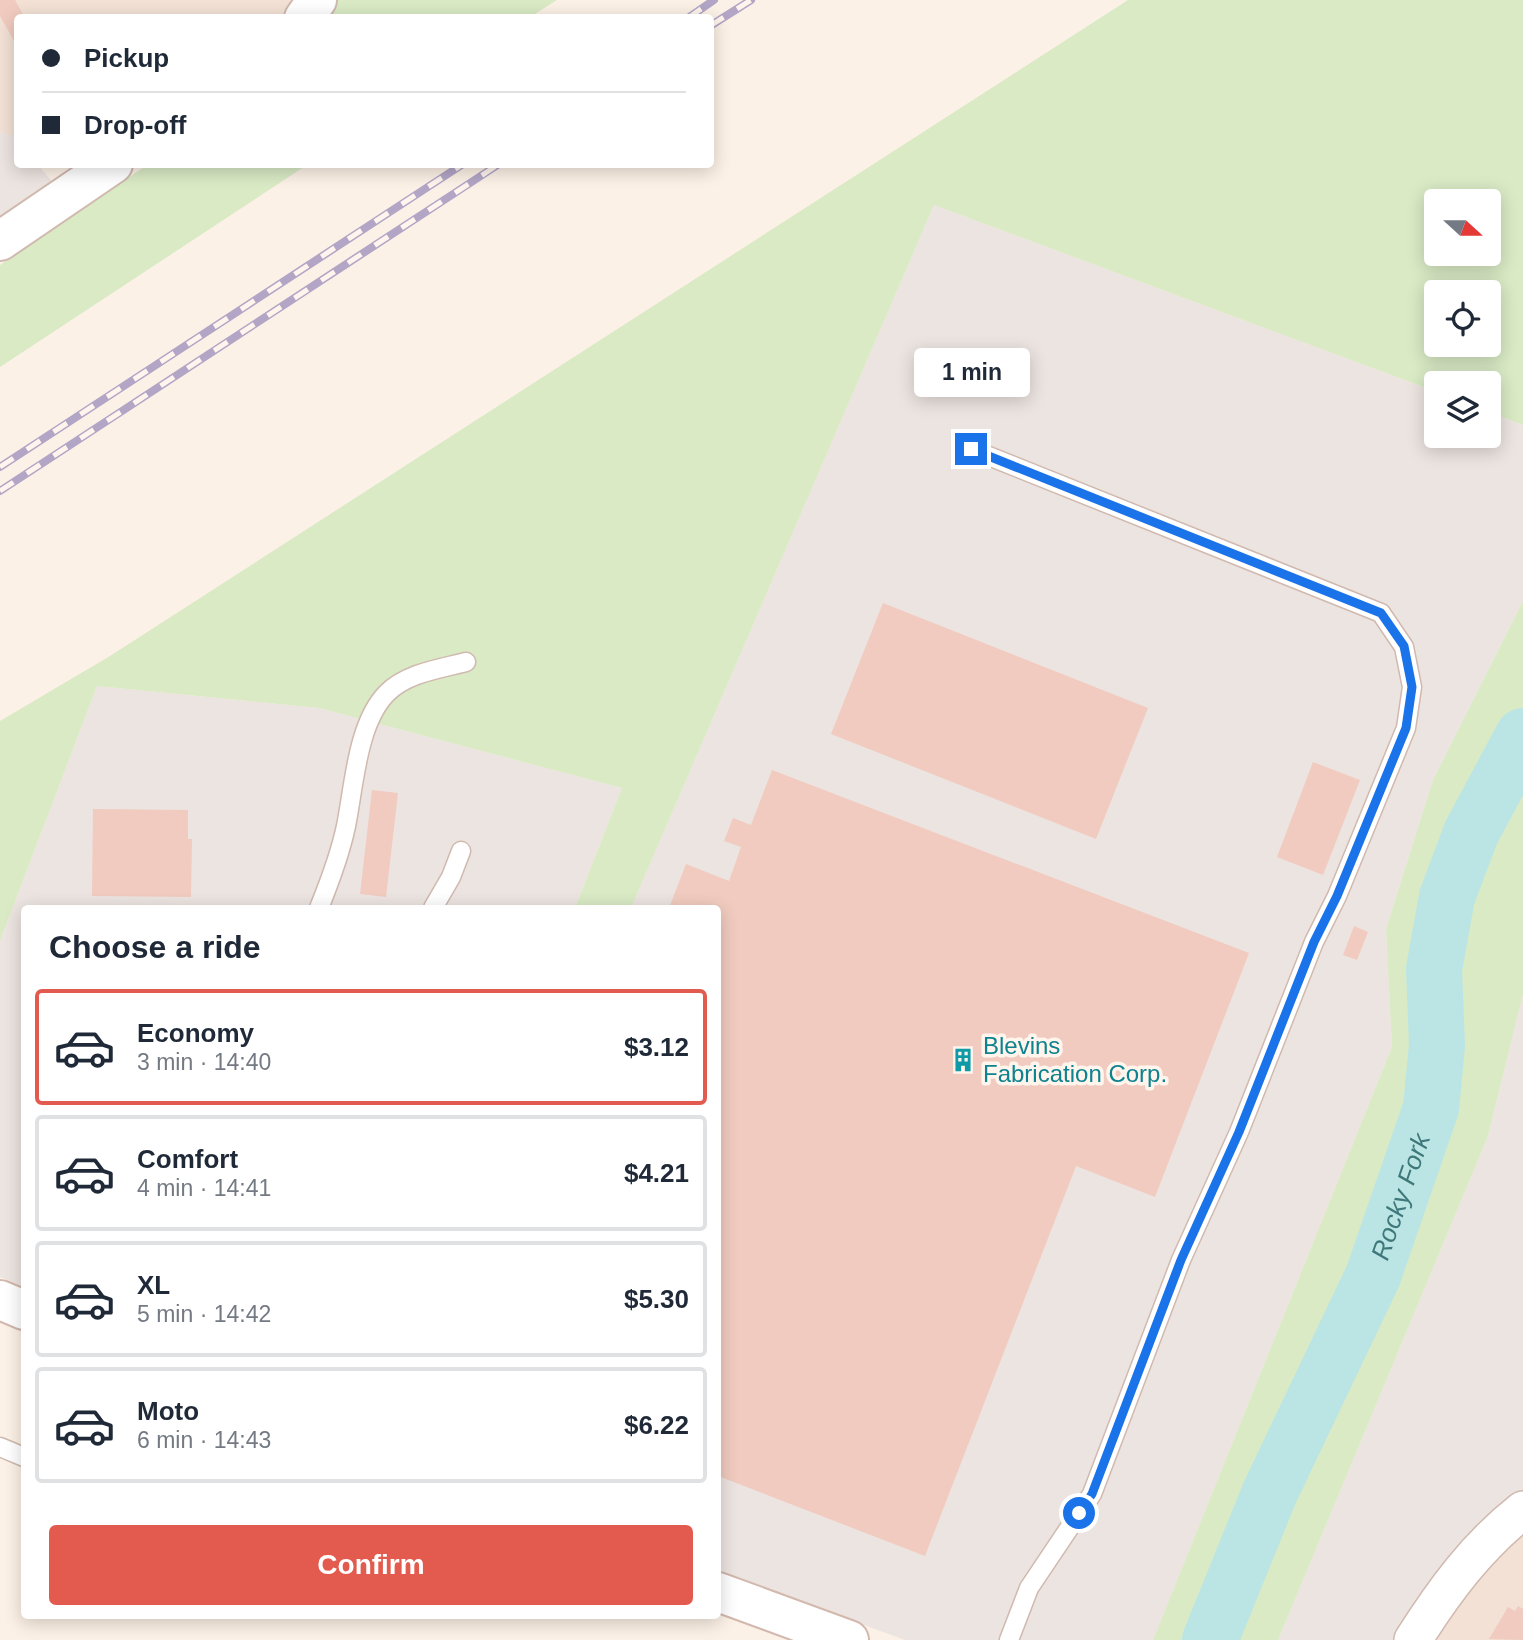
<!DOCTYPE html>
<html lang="en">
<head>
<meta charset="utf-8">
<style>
  :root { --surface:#fff; --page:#f2f2f3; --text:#1f2937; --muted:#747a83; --line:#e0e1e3; --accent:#e35b4e }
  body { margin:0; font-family:Arial,sans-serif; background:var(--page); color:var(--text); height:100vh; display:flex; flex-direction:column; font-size:26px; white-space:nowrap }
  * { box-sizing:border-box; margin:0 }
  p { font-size:23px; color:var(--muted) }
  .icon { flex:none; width:38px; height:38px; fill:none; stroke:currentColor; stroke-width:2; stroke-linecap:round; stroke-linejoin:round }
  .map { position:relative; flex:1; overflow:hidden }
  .details { position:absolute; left:21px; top:905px; width:700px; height:714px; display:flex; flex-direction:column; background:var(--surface); border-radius:7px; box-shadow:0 4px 18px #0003 }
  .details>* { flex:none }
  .guide { position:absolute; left:14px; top:14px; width:700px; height:154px; border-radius:7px; box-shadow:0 4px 18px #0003; display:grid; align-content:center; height:154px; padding:0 28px; background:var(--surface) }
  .needle { width:46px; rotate:111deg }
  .fabs { position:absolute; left:1424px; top:189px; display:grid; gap:14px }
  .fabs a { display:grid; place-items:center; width:77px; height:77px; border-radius:7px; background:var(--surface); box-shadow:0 4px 18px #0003; font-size:35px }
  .end { position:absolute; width:32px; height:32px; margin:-16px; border:9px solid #1a73e8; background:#fff; box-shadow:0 0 0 4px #fff }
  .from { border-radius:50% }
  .bubble { position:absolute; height:49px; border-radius:7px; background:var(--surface); box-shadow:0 4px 18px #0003; font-size:23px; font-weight:700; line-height:49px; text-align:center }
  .guide b { display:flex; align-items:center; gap:24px; height:66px; font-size:26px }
  .guide b+b { border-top:2px solid var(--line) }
  .guide i { width:18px; height:18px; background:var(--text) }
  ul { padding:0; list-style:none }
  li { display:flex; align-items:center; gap:21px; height:116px; margin:0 14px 10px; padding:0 14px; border:4px solid var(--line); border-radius:7px }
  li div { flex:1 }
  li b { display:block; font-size:26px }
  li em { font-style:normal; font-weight:700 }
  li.on { border-color:var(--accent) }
  li>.icon { width:63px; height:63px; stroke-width:1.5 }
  h2 { padding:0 28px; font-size:32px; line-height:84px }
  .primary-button { display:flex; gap:14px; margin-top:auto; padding:14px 28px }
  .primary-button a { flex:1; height:80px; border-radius:7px; background:var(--accent); color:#fff; font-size:28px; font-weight:700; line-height:80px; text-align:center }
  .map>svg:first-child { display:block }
</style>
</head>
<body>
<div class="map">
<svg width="1523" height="1640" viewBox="0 0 1523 1640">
  <rect width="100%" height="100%" fill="#fcf1e6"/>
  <!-- residential -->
  <g fill="#f3e1d5">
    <path d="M0 0H296L283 17 18 18 17 138 0 132Z"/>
    <path d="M1523 1491V1640H1395L1417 1604 1481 1522Z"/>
  </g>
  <!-- industrial -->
  <g fill="#ece4e0">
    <path d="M0 132 17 138 18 164 38 165 56 186 0 223Z"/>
    <path d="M934 205 1437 392V436H1489V412L1523 425V601L1433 780 1386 929 1392 1047 1153 1640H905L718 1572V908H631Z"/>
    <path d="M97 686 319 708 622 788 575 908H24V1287L0 1277V941Z"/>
    <path d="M1523 994V1491L1481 1522 1417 1604 1395 1640H1278L1488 1136Z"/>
  </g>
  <!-- green -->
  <g fill="#d9eac5" fill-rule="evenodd">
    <path d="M336 0H557L530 17 323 18Z"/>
    <path d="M1128 0H1523V425L1489 412V383H1437V392L934 205 631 908H575L622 788 319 708 97 686 0 941V721L110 656ZM1437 201H1489V254H1437ZM1437 292H1489V345H1437Z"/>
    <path d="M147 165H307L0 367V265Z"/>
    <path d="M1523 601V994L1488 1136 1278 1640H1153L1392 1047 1386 929 1433 780Z"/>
  </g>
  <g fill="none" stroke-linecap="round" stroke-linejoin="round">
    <!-- river -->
    <path stroke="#bbe5e5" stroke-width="56" id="s1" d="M1210 1640 1270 1492 1373 1276 1431 1108 1437 1045 1434 969 1447 897 1471 833 1523 736"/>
  </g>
  <!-- building -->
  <g fill="#f1cbbf">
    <path d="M0 0H15L25 18H18V48L0 16Z"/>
    <path d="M883 603 1148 708 1096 839 831 734Z"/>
    <path d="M1313 762 1360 780 1323 875 1277 857Z"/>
    <path d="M772 770 1249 953 1155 1197 1076 1166 925 1556 718 1476V908H669L686 864 729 881 741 847 724 841 733 818 751 825Z"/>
    <path d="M372 790 398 793 386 897 360 894Z"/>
    <path d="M93 809 188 810V839H192L191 897 92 896Z"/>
    <path d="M1354 926 1368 932 1357 960 1343 955Z"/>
    <path d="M1518 1606 1523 1609V1640L1489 1639 1508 1607 1515 1611Z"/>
  </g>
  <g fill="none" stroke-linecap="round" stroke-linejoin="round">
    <!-- service casing -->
    <g stroke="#d0b9af" stroke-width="21">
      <g id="service">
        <path d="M971 449 1381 613 1404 647 1412 687 1406 728 1337 896 1314 942 1239 1132 1181 1260 1092 1494 1029 1588 1009 1640"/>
        <path d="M319 908C330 881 340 855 346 826 354 787 357 723 387 693 407 673 439 669 466 662"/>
        <path d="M433 908 451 877 461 851"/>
        <path d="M0 1447 24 1457"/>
      </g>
    </g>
    <!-- minor casing -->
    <g stroke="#d0b9af" stroke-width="40">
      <path id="minor" d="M1413 1640C1444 1591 1477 1546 1523 1510"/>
    </g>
    <!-- tertiary casing -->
    <g stroke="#d0b9af" stroke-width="42">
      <g id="tertiary">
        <path d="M304 18 317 0"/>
        <path d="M0 241 113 164"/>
      </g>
    </g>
    <!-- secondary casing -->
    <g stroke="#d2b8ad" stroke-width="42">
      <g id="secondary">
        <path d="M0 1300 24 1310"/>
        <path d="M718 1592 849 1640"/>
      </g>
    </g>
    <!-- service -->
    <use href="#service" stroke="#fff" stroke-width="18"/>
    <!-- minor -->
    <use href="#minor" stroke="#fff" stroke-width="37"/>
    <!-- tertiary -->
    <use href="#tertiary" stroke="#fff" stroke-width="38"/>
    <!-- secondary -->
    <use href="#secondary" stroke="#fff" stroke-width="38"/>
    <!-- rail casing -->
    <g stroke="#b2a5c6" stroke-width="8">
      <g id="rail">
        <path d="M688 18 714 0"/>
        <path d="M710 26 751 0"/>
        <path d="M0 467 463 164"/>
        <path d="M0 491 499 164"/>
      </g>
    </g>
    <!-- rail -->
    <use href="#rail" stroke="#fff5ed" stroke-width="5" stroke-dasharray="16" stroke-linecap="butt"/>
  </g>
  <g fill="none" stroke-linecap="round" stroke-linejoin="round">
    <!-- route -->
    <path stroke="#1a73e8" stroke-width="9" d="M971 449 1381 613 1404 646 1412 687 1406 728 1337 896 1314 942 1239 1132 1181 1260 1092 1494 1079 1513"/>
  </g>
  <!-- icons -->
  <defs>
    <g id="building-bare" transform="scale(1.89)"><path d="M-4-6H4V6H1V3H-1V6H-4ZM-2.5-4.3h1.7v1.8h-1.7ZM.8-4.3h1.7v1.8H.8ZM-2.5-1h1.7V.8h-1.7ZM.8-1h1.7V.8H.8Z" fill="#0f9aa8" stroke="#fff5ed" stroke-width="2.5" paint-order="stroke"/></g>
  </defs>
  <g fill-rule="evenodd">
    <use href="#building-bare" x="963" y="1060"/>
  </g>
  <g text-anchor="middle" stroke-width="7" stroke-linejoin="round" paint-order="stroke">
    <!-- culture labels -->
    <g font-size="24" fill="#0d838f" stroke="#fff5ed" text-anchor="start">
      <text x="983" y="1054">Blevins<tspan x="983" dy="28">Fabrication Corp.</tspan></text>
    </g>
    <!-- water labels -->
    <g font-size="26" font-style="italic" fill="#3f787a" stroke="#fff5ed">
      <text dy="9" stroke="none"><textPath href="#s1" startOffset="483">Rocky Fork</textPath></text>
    </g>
  </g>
</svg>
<div class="fabs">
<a><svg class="needle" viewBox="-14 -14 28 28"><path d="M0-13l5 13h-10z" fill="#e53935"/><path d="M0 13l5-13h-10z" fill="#747a83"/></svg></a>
<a><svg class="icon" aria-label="locate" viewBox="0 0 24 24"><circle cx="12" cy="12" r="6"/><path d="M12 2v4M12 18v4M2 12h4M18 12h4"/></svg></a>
<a><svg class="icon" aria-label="layers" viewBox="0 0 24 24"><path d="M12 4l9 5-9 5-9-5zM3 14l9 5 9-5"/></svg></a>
</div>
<i class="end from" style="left:1079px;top:1513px"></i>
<i class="end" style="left:971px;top:449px"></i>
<div class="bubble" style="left:914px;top:348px;width:116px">1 min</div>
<div class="guide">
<b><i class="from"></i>Pickup</b>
<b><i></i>Drop-off</b>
</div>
<section class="details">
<h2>Choose a ride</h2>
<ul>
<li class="on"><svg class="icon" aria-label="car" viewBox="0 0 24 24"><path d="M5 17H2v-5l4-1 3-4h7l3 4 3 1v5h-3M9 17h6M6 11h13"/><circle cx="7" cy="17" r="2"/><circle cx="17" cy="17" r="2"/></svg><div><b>Economy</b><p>3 min · 14:40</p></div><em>$3.12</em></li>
<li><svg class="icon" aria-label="car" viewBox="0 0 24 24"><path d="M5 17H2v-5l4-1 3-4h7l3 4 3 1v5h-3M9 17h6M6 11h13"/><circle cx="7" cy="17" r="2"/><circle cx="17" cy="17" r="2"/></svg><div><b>Comfort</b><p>4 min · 14:41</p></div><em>$4.21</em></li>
<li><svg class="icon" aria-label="car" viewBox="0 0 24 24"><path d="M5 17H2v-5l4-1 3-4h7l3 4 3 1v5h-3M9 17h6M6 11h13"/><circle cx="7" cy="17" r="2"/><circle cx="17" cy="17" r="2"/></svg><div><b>XL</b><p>5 min · 14:42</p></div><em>$5.30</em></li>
<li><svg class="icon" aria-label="car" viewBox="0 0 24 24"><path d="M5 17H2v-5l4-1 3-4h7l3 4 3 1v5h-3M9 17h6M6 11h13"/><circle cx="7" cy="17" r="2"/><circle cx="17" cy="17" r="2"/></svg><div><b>Moto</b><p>6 min · 14:43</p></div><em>$6.22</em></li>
</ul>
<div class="primary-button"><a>Confirm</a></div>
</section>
</div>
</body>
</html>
